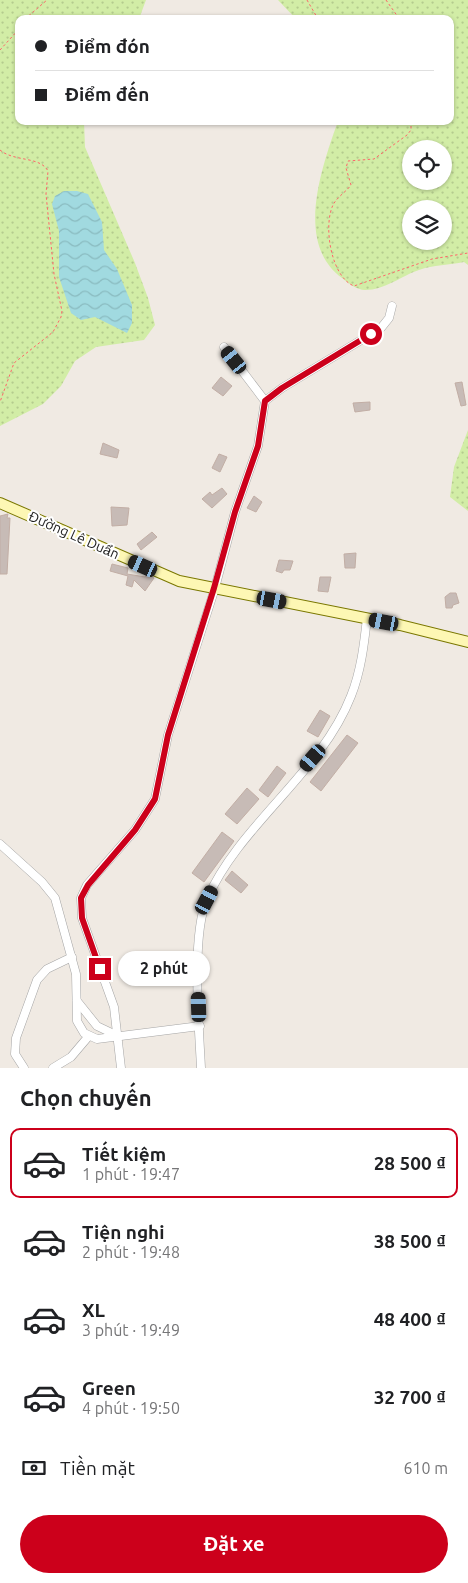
<!DOCTYPE html>
<html lang="vi">
<head>
<meta charset="utf-8">
<style>
  :root { --surface:#fff; --page:#f6f6f6; --text:#202124; --muted:#757577; --line:#e0e0e0; --accent:#cc001b }
  body { margin:0; font-family:Ubuntu,sans-serif; background:var(--page); color:var(--text); height:100vh; display:flex; flex-direction:column; font-size:19px; white-space:nowrap }
  * { box-sizing:border-box; margin:0 }
  p { font-size:16px; color:var(--muted) }
  .icon { flex:none; width:28px; height:28px; fill:none; stroke:currentColor; stroke-width:2; stroke-linecap:round; stroke-linejoin:round }
  .map { position:relative; height:1068px; overflow:hidden }
  .panel { display:flex; flex-direction:column; background:var(--surface); flex:1 }
  .panel>* { flex:none }
  .banner { position:absolute; left:15px; top:15px; width:439px; height:110px; border-radius:10px; box-shadow:0 1px 4px #0004; display:grid; align-content:center; height:110px; padding:0 20px; background:var(--surface) }
  .fabs { position:absolute; left:402px; top:140px; display:grid; gap:10px }
  .fabs a { display:grid; place-items:center; width:50px; height:50px; border-radius:50%; background:var(--surface); box-shadow:0 1px 4px #0004; font-size:25px }
  .end { position:absolute; width:22px; height:22px; margin:-11px; border:6px solid #cc001b; background:#fff; box-shadow:0 0 0 2px #fff }
  .from { border-radius:50% }
  .bubble { position:absolute; height:35px; border-radius:18px; background:var(--surface); box-shadow:0 1px 4px #0004; font-size:16px; font-weight:600; line-height:35px; text-align:center }
  .car { position:absolute; width:15px; height:30px; margin:-15px -8px; border-radius:6px; box-shadow:0 0 4px 1px #0007; background:linear-gradient(#222 24%,#8ab4d8 0 40%,#222 0 76%,#8ab4d8 0 86%,#222 0) }
  .banner b { display:flex; align-items:center; gap:18px; height:48px; font-size:19px }
  .banner b+b { border-top:1px solid var(--line) }
  .banner i { width:12px; height:12px; background:var(--text) }
  ul { padding:0; list-style:none }
  li { display:flex; align-items:center; gap:15px; height:70px; margin:0 10px 8px; padding:0 10px; border:2px solid transparent; border-radius:10px }
  li div { flex:1 }
  li b { display:block; font-size:19px }
  li em { font-style:normal; font-weight:600 }
  li.active { border-color:var(--accent) }
  li>.icon { width:45px; height:45px; stroke-width:1.5 }
  h2 { padding:0 20px; font-size:22px; line-height:60px }
  .pay { display:flex; align-items:center; gap:12px; height:55px; padding:0 20px; font-size:19px }
  .pay p { margin-inline-start:auto }
  .primary-button { display:flex; gap:10px; margin-top:auto; padding:10px 20px }
  .primary-button a { flex:1; height:58px; border-radius:30px; background:var(--accent); color:#fff; font-size:20px; font-weight:600; line-height:58px; text-align:center }
  .map>svg:first-child { display:block }
</style>
</head>
<body>
<div class="map">
<svg width="468" height="1068" viewBox="0 0 468 1068">
  <defs>
    <pattern id="grass-dots" width="8" height="8" patternUnits="userSpaceOnUse" patternTransform="scale(1.25)"><rect width="8" height="8" fill="#d2eda6"/><path d="M2 2h.1M6 6h.1" fill="none" stroke="#b4cb8e" stroke-width="1.8" stroke-linecap="round"/></pattern>
    <pattern id="water-waves" width="16" height="10" patternUnits="userSpaceOnUse" patternTransform="scale(1.25)"><rect width="16" height="10" fill="#a1dae0"/><path d="M0 5q4-4 8 0t8 0" fill="none" stroke="#8abbc0"/></pattern>
  </defs>
  <rect width="100%" height="100%" fill="#f0eae3"/>
  <!-- grass -->
  <g fill="url(#grass-dots)" fill-rule="evenodd">
    <path d="M0 0H146L139 19H19V121H84L85 147 135 263 148 298 155 325 144 340 96 347 75 361 61 386 43 404 0 426Z"/>
    <path d="M278 0H468V265L464 262C450 265 433 265 419 270 401 276 385 290 365 290 357 290 348 283 342 278 294 243 322 167 338 121H450V19H296ZM411 149H444V181H411ZM411 209H444V241H411Z"/>
    <path d="M468 430V511L450 497 454 467Z"/>
  </g>
  <!-- water -->
  <path fill="url(#water-waves)" d="M64 191H77L88 194 102 222 104 250 117 269 132 305V323L127 333 95 317 81 320 71 313 59 277V231L52 204 55 196Z"/>
  <!-- building -->
  <g fill="#c7bbb6" stroke="#c2aea5">
    <path d="M221 377 232 386 223 396 212 388Z"/>
    <path d="M462 382 466 405 461 406 455 383Z"/>
    <path d="M370 402V410L355 412 353 403Z"/>
    <path d="M103 443 119 450 117 458 100 454Z"/>
    <path d="M219 454 227 457 220 472 212 468Z"/>
    <path d="M222 488 227 494 212 508 202 499 210 492 212 495Z"/>
    <path d="M254 496 262 502 256 512 247 508Z"/>
    <path d="M111 507 129 508 127 525 112 526Z"/>
    <path d="M8 514 7 518H10L7 574H0V516Z"/>
    <path d="M152 532 157 537 141 550 137 544Z"/>
    <path d="M356 553 355 568H345L344 554Z"/>
    <path d="M279 560 293 561 290 570H284L282 573 276 571Z"/>
    <path d="M112 564 128 568 127 574 145 577 147 574 154 578 145 591 134 580 132 587 126 585 128 576 110 571Z"/>
    <path d="M320 577H331L328 592 318 591Z"/>
    <path d="M450 593H456L459 603 453 605 452 608H446L445 597Z"/>
    <path d="M320 710 330 716 318 737 307 731Z"/>
    <path d="M347 735 358 743 321 791 310 782Z"/>
    <path d="M277 766 286 773 268 797 259 790Z"/>
    <path d="M247 788 259 799 237 824 225 814Z"/>
    <path d="M222 832 234 841 204 882 192 873Z"/>
    <path d="M232 871 248 885 241 893 225 880Z"/>
  </g>
  <g fill="none" stroke-linecap="round" stroke-linejoin="round">
    <!-- street casing -->
    <g stroke="#a5a5a5" stroke-width="9">
      <g id="street">
        <path d="M265 401 282 388 381 328 389 318 392 306"/>
        <path d="M0 844 42 882 55 898 76 974 77 1021 84 1033 97 1039 200 1026"/>
        <path d="M77 1001 97 1026 118 1036"/>
        <path d="M24 1068 15 1054 16 1038 37 980 47 969 72 957"/>
        <path d="M53 1068 71 1057 88 1037"/>
        <path d="M121 1068 114 1007 82 918 81 898 87 885 135 830 155 799 168 735 215 588 235 512 258 446 265 401 224 347"/>
        <path d="M201 1068C199 1026 191 936 207 899 240 824 321 773 351 696 361 671 364 645 367 618"/>
      </g>
    </g>
    <!-- secondary casing -->
    <g stroke="#7a7700" stroke-width="12">
      <path id="secondary" d="M0 503 179 581 400 625 468 642"/>
    </g>
    <!-- path -->
    <g stroke="#ff6569" stroke-width="1" stroke-dasharray="2.5 2.5" stroke-linecap="butt">
      <path d="M307 0 318 19"/>
      <path d="M386 0 398 17"/>
      <path d="M25 19 47 0"/>
      <path d="M0 50 19 29"/>
      <path d="M411 121V130L407 135 374 159 348 161 346 168 351 185C346 192 337 197 333 205 323 226 331 277 354 286L432 259 468 253"/>
      <path d="M0 150C14 162 40 156 48 171L46 194 54 274 62 311 61 317 53 332 14 363 0 402"/>
    </g>
    <!-- street -->
    <use href="#street" stroke="#fff" stroke-width="8"/>
    <!-- secondary -->
    <use href="#secondary" stroke="#fdf7b4" stroke-width="10"/>
  </g>
  <g fill="none" stroke-linecap="round" stroke-linejoin="round">
    <!-- route -->
    <path stroke="#cc001b" stroke-width="6" d="M100 969 82 918 81 898 88 885 135 830 155 799 168 735 214 588 235 512 258 446 265 401 282 388 371 334"/>
  </g>
  <g text-anchor="middle" stroke-width="4" stroke-linejoin="round" paint-order="stroke">
    <!-- street labels -->
    <g font-size="14" fill="#1e1e1e" stroke="#fff">
      <text transform="translate(74 535) rotate(24)" y="5">Đường Lê Duẩn</text>
    </g>
  </g>
</svg>
<div class="fabs">
<a><svg class="icon" aria-label="locate" viewBox="0 0 24 24"><circle cx="12" cy="12" r="6"/><path d="M12 2v4M12 18v4M2 12h4M18 12h4"/></svg></a>
<a><svg class="icon" aria-label="layers" viewBox="0 0 24 24"><path d="M12 4l9 5-9 5-9-5zM3 14l9 5 9-5"/></svg></a>
</div>
<i class="end from" style="left:371px;top:334px"></i>
<i class="end" style="left:100px;top:969px"></i>
<div class="bubble" style="left:118px;top:951px;width:92px">2 phút</div>
<i class="car" style="left:234px;top:360px;rotate:321deg"></i>
<i class="car" style="left:143px;top:566px;rotate:294deg"></i>
<i class="car" style="left:272px;top:600px;rotate:101deg"></i>
<i class="car" style="left:384px;top:622px;rotate:281deg"></i>
<i class="car" style="left:313px;top:758px;rotate:221deg"></i>
<i class="car" style="left:207px;top:900px;rotate:28deg"></i>
<i class="car" style="left:199px;top:1007px;rotate:358deg"></i>
<div class="banner">
<b><i class="from"></i>Điểm đón</b>
<b><i></i>Điểm đến</b>
</div>
</div>
<section class="panel">
<h2>Chọn chuyến</h2>
<ul>
<li class="active"><svg class="icon" aria-label="car" viewBox="0 0 24 24"><path d="M5 17H2v-5l4-1 3-4h7l3 4 3 1v5h-3M9 17h6M6 11h13"/><circle cx="7" cy="17" r="2"/><circle cx="17" cy="17" r="2"/></svg><div><b>Tiết kiệm</b><p>1 phút · 19:47</p></div><em>28 500 ₫</em></li>
<li><svg class="icon" aria-label="car" viewBox="0 0 24 24"><path d="M5 17H2v-5l4-1 3-4h7l3 4 3 1v5h-3M9 17h6M6 11h13"/><circle cx="7" cy="17" r="2"/><circle cx="17" cy="17" r="2"/></svg><div><b>Tiện nghi</b><p>2 phút · 19:48</p></div><em>38 500 ₫</em></li>
<li><svg class="icon" aria-label="car" viewBox="0 0 24 24"><path d="M5 17H2v-5l4-1 3-4h7l3 4 3 1v5h-3M9 17h6M6 11h13"/><circle cx="7" cy="17" r="2"/><circle cx="17" cy="17" r="2"/></svg><div><b>XL</b><p>3 phút · 19:49</p></div><em>48 400 ₫</em></li>
<li><svg class="icon" aria-label="car" viewBox="0 0 24 24"><path d="M5 17H2v-5l4-1 3-4h7l3 4 3 1v5h-3M9 17h6M6 11h13"/><circle cx="7" cy="17" r="2"/><circle cx="17" cy="17" r="2"/></svg><div><b>Green</b><p>4 phút · 19:50</p></div><em>32 700 ₫</em></li>
</ul>
<div class="pay"><svg class="icon" aria-label="cash" viewBox="0 0 24 24"><path d="M3 7h18v10H3z"/><circle cx="12" cy="12" r="2"/></svg>Tiền mặt<p>610 m</p></div>
<div class="primary-button"><a>Đặt xe</a></div>
</section>
</body>
</html>
